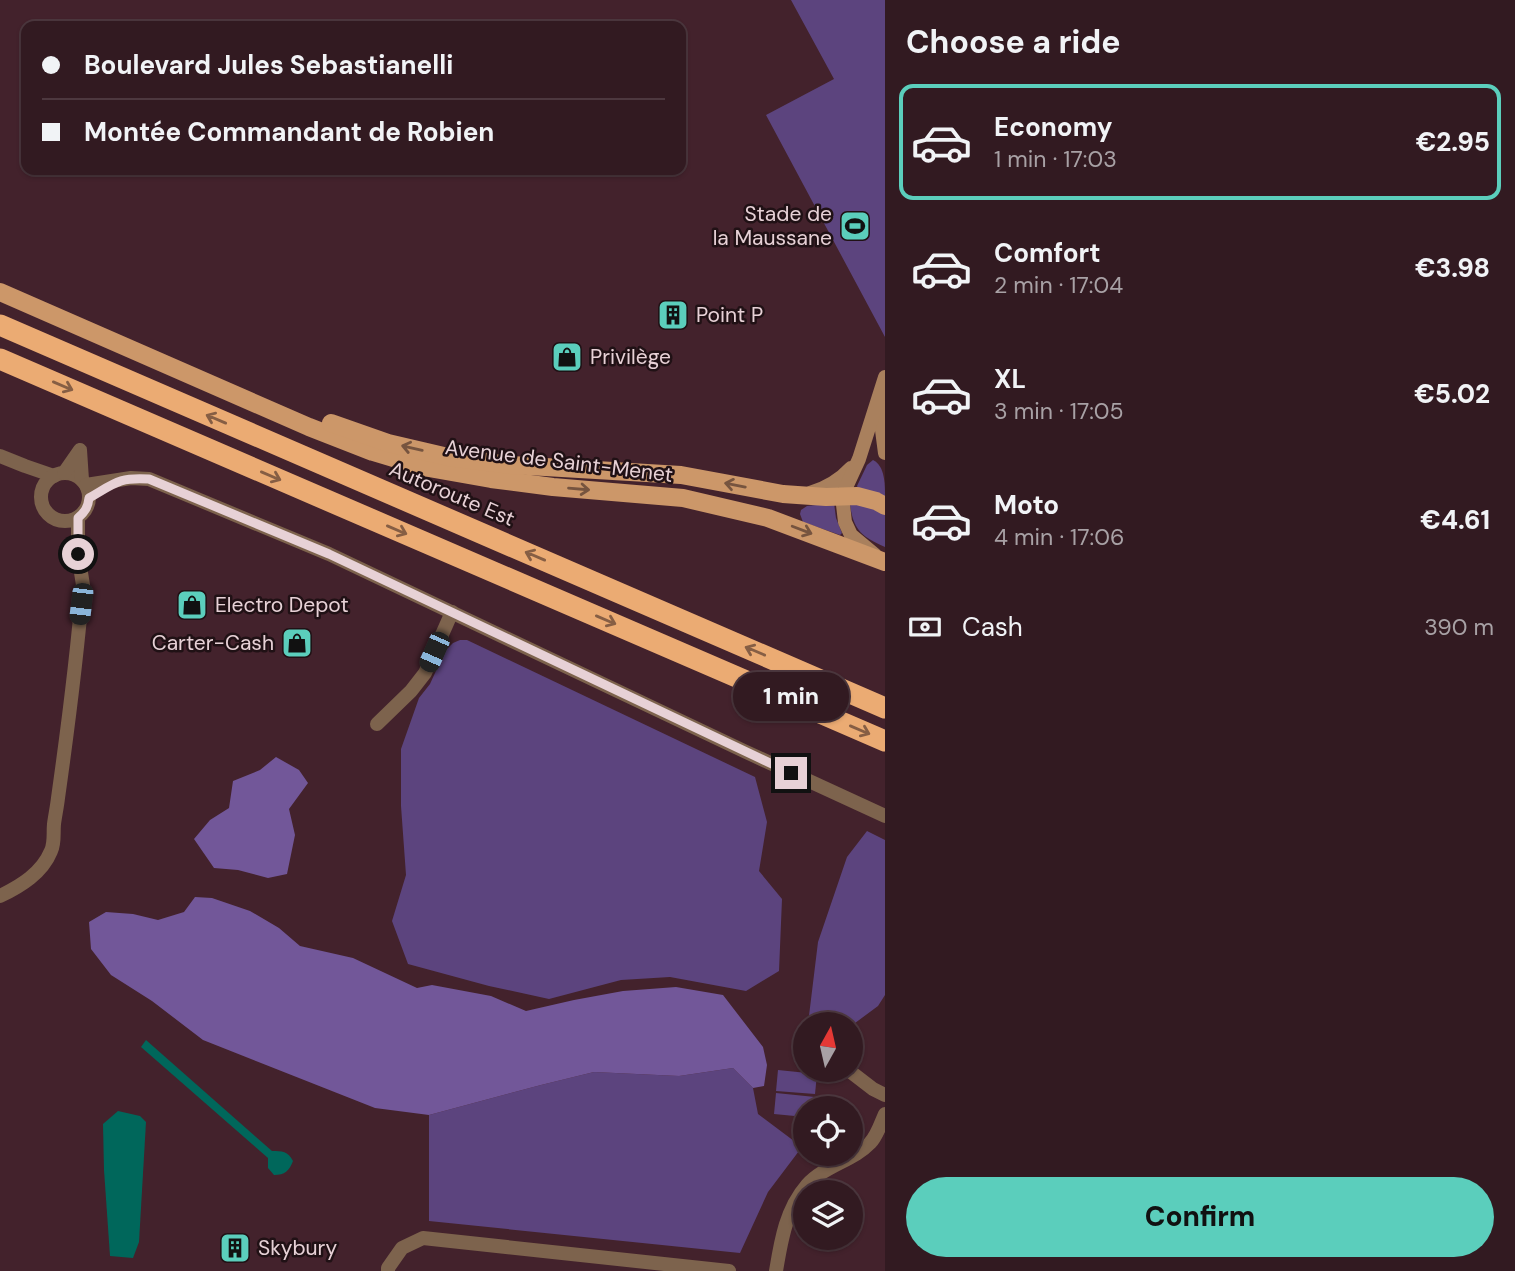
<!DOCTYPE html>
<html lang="en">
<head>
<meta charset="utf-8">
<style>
  :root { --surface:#321a21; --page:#3d272e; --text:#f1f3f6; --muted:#a8a1a5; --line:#4d383f; --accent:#5bcebc }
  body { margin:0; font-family:"DM Sans",sans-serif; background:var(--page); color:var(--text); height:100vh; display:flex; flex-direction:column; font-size:26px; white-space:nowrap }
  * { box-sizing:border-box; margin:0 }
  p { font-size:23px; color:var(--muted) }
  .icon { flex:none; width:38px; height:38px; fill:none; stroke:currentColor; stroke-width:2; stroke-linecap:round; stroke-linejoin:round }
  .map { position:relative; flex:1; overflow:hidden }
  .sheet { display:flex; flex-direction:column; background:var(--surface); width:630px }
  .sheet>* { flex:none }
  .top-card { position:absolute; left:21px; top:21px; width:665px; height:154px; border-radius:14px; box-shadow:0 2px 5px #0004,0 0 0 2px var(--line); display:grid; align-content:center; height:154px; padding:0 21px; background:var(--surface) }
  .needle { width:46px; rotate:8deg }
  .tools { position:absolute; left:793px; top:1012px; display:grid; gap:14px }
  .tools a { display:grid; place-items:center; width:70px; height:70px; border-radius:50%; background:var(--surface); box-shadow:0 2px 5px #0004,0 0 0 2px var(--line); font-size:35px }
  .end { position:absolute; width:32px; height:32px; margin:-16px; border:9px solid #e7d1d6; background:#111; box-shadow:0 0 0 4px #111 }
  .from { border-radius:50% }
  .bubble { position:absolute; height:49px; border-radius:24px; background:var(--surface); box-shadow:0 2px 5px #0004,0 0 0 2px var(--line); font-size:23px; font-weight:800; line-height:49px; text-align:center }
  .car { position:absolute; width:21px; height:42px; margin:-21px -10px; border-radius:9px; box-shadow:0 0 5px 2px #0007; background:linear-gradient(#222 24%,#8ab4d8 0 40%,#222 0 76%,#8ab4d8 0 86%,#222 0) }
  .top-card b { display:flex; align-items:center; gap:24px; height:66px; font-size:26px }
  .top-card b+b { border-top:2px solid var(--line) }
  .top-card i { width:18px; height:18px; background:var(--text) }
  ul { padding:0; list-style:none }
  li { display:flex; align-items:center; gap:21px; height:116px; margin:0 14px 10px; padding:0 7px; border:4px solid transparent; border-radius:14px }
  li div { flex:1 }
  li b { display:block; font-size:26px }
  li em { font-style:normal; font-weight:800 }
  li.on { border-color:var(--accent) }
  li>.icon { width:63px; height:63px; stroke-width:1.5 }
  h2 { padding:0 21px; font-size:32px; line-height:84px }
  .pay { display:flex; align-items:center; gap:18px; height:77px; padding:0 21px; font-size:26px }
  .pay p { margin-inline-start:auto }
  .action { display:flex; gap:14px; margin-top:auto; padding:14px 21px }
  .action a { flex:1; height:80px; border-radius:42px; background:var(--accent); color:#111; font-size:28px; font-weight:800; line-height:80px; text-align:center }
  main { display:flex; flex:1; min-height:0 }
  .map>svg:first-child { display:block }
</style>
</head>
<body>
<main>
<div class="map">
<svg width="885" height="1271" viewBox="0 0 885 1271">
  <rect width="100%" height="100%" fill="#43222c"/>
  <!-- green -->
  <g fill="#5c447e">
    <path d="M791 0H885V337L766 115 834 79Z"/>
    <path d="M873 460C885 466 885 484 885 497L858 488 857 486 867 465Z"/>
    <path d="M834 503 836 518 842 533 840 535 803 522 800 514 801 510 807 506Z"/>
    <path d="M850 504H862L885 514V547C862 537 853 530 850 504Z"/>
    <path d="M460 640H467L755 777 767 822 759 871 782 899 779 971 746 991 670 977 621 980 549 999 489 986 408 964 392 921 406 875 401 806V749L419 698 430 684 445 651 453 643Z"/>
    <path d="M867 831 885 840V995L878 1006 851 1026 850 1024H808L818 942 847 857Z"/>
    <path d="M733 1068 753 1088 758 1114 802 1147 768 1192 740 1253 429 1221V1115L541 1085 594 1072 679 1076Z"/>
    <path d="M778 1070 817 1074 815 1094 776 1091Z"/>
    <path d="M776 1093 815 1097 814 1108H805V1117L774 1114Z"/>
  </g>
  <!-- forest -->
  <g fill="#725799">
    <path d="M276 757 299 770 308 783 289 809 295 835 287 874 268 878 238 870 214 868 194 839 210 820 229 808 233 781 260 770Z"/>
    <path d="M195 897 212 898 250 911 279 928 300 946 353 958 417 988 432 985 491 996 526 1011 574 1000 623 991 676 987 723 995 763 1047 767 1065 764 1086 753 1088 733 1068 679 1076 594 1072 541 1085 429 1115 375 1108 203 1040 152 1001 111 975 91 949 89 922 106 912 133 914 158 920 184 912Z"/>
  </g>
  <!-- water -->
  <g fill="#00675b">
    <path d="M146 1040 272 1151C282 1151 288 1151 293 1161 289 1171 285 1175 274 1175L268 1168V1158L141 1047Z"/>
    <path d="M118 1111 140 1116 146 1122 139 1242 133 1258 110 1256 104 1170 103 1124Z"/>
  </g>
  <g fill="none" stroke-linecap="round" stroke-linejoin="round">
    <!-- street -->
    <g stroke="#7d634d" stroke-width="14">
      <path d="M0 456 25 466 54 476"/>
      <circle cx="65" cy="497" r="24"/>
      <path d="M64 473 80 450 82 480"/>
      <path d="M86 485 131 478 149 479 329 554 744 751 885 816"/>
      <path d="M377 724 411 691 425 673 452 612"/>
      <path d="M0 896C21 886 42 873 51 851 55 842 53 834 54 824 55 816 57 807 58 798 68 727 77 656 83 585L78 554V518"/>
      <path d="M847 1069 873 1089 885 1095"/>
      <path d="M388 1271V1268L402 1248 423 1238 729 1271"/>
      <path d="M776 1271C781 1241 786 1209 807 1185 824 1166 854 1160 870 1143 877 1136 881 1123 885 1114"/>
    </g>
    <!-- secondary -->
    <g stroke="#a9805d" stroke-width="14">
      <path d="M883 398 882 430 885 453"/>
      <path d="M810 493C827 488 839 481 851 468"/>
      <path d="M875 555 851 535 845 522 842 496 859 459 885 377"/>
    </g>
    <!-- primary -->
    <g stroke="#cc9769" stroke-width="18">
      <path d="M0 292 309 427 373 452 423 467 491 479 553 487 683 498 768 518 885 562"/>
      <path d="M331 423 388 443 448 457 511 465 681 475 783 494 826 497 857 496 876 501 885 506"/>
    </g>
    <!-- highway -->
    <g stroke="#ebab73" stroke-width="21">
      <path d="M0 325 885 708"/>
      <path d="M0 359 885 741"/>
    </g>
  </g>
  <!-- one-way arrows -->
  <defs><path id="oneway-shaft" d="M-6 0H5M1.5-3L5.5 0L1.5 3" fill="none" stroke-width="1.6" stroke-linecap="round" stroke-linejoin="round" transform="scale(1.75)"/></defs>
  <g stroke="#865e44">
    <use href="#oneway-shaft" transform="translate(63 386) rotate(23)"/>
    <use href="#oneway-shaft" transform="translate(216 419) rotate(-157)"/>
    <use href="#oneway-shaft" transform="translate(271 476) rotate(23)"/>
    <use href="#oneway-shaft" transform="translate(397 530) rotate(23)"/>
    <use href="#oneway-shaft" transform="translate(535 556) rotate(-157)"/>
    <use href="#oneway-shaft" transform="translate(606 620) rotate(23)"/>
    <use href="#oneway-shaft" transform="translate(755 651) rotate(-157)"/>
    <use href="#oneway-shaft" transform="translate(860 730) rotate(23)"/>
  </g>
  <g stroke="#76543f">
    <use href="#oneway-shaft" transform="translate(412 448) rotate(-167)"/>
    <use href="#oneway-shaft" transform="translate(735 485) rotate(-169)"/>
    <use href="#oneway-shaft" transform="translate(579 489) rotate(5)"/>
    <use href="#oneway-shaft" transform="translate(802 530) rotate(21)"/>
  </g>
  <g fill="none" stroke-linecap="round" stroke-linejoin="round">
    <!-- route -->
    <path stroke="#e7d1d6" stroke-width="9" d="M78 554V518C85 512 88 507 89 498 115 483 119 477 149 479L329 554 791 773"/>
  </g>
  <!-- icons -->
  <defs>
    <g id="stadium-square" transform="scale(1.575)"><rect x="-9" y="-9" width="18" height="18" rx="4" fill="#5bcebc" stroke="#201115"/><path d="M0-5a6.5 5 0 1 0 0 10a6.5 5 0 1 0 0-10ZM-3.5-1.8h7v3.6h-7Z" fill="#111"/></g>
    <g id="building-square" transform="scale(1.575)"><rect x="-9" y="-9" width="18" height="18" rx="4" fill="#5bcebc" stroke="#201115"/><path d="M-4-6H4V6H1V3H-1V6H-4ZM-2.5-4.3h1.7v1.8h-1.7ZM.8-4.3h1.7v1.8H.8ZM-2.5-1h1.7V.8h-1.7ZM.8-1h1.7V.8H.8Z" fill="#111"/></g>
    <g id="shop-square" transform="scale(1.575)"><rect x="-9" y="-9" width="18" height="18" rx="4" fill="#5bcebc" stroke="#201115"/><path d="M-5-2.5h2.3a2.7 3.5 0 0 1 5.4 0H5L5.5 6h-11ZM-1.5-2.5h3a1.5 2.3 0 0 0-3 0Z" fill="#111"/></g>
  </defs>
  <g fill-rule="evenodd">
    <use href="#stadium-square" x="855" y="226"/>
    <use href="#building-square" x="673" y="315"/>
    <use href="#shop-square" x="567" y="357"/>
    <use href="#shop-square" x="192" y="605"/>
    <use href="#shop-square" x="297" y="643"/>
    <use href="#building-square" x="235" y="1248"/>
  </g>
  <g text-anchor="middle" stroke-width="5" stroke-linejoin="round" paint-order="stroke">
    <!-- poi labels -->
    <g font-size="21" fill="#e7d1d6" stroke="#201115" text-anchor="start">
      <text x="832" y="221" text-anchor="end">Stade de<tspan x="832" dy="24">la Maussane</tspan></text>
      <text x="696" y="322">Point P</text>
      <text x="590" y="364">Privilège</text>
      <text x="215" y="612">Electro Depot</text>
      <text x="274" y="650" text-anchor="end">Carter-Cash</text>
      <text x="258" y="1255">Skybury</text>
    </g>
    <!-- street labels -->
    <g font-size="21" fill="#e7d1d6" stroke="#201115">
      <text transform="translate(559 461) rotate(7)" y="7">Avenue de Saint-Menet</text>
      <text transform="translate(452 494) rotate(23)" y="7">Autoroute Est</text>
    </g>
  </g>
</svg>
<div class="tools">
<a><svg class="needle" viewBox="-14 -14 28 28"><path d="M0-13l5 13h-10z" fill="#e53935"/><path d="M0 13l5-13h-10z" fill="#a8a1a5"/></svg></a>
<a><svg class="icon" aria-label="locate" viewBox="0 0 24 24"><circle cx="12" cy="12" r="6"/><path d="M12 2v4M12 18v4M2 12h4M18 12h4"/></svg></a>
<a><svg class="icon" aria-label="layers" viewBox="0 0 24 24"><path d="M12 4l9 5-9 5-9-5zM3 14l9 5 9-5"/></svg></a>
</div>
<i class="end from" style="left:78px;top:554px"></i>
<i class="end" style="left:791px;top:773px"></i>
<div class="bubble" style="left:733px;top:672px;width:116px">1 min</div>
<i class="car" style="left:81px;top:604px;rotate:187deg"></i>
<i class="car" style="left:434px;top:652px;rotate:204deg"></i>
<div class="top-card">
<b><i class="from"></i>Boulevard Jules Sebastianelli</b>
<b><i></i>Montée Commandant de Robien</b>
</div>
</div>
<section class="sheet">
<h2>Choose a ride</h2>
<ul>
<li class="on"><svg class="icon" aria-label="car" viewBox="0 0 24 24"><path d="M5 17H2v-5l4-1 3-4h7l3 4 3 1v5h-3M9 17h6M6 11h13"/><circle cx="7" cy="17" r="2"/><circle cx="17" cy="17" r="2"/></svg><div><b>Economy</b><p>1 min · 17:03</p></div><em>€2.95</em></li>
<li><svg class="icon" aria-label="car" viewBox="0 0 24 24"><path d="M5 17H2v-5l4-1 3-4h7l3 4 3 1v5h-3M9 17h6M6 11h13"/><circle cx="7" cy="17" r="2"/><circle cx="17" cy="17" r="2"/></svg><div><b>Comfort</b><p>2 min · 17:04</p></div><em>€3.98</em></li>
<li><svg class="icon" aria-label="car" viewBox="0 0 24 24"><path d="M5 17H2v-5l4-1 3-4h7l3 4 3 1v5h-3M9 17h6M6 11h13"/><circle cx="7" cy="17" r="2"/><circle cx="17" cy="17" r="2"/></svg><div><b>XL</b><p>3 min · 17:05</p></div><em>€5.02</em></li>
<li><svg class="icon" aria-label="car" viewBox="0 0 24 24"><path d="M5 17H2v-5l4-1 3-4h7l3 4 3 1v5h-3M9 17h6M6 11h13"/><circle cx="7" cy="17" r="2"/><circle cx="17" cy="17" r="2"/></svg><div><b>Moto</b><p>4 min · 17:06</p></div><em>€4.61</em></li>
</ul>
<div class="pay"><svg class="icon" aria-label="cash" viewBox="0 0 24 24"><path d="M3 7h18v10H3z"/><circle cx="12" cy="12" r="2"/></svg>Cash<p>390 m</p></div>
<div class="action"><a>Confirm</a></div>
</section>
</main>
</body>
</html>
